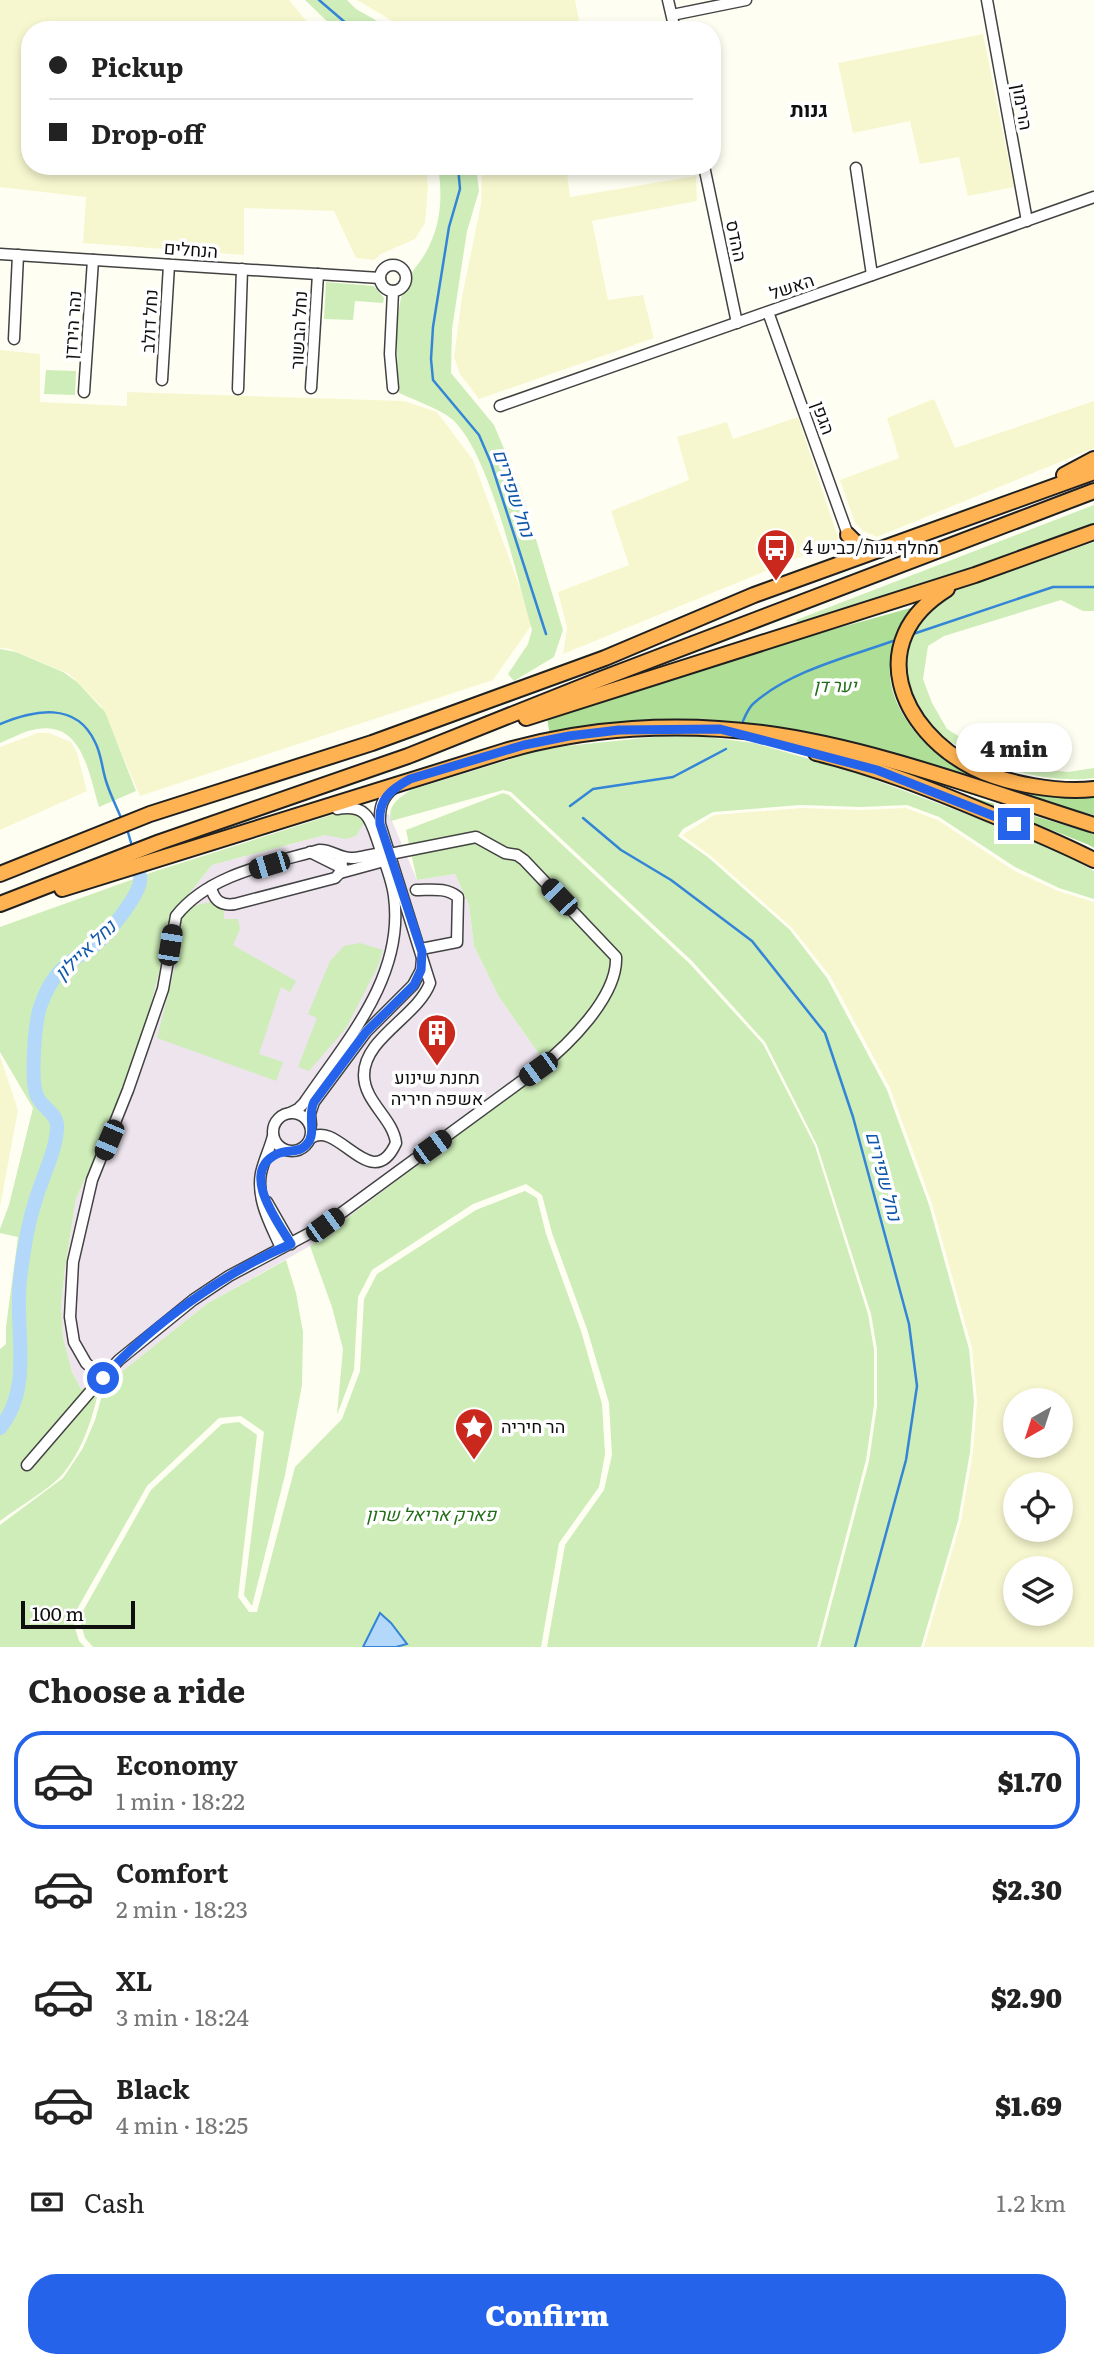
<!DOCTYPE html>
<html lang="en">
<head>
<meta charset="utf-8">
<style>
  :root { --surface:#fff; --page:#f2f2f2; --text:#222; --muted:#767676; --line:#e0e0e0; --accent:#2563eb }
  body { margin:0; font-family:Literata,Heebo,serif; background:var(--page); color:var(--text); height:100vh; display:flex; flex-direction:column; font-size:26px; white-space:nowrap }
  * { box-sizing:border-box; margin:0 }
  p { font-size:23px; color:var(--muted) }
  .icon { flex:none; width:38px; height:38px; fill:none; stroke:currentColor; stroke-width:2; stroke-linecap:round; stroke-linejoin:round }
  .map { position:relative; height:1647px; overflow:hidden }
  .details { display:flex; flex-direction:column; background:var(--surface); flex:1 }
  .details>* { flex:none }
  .banner { position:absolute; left:21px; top:21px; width:700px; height:154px; border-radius:28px; box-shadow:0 4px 10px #0003; display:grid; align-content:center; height:154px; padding:0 28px; background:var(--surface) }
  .needle { width:46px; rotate:219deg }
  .tools { position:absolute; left:1003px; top:1388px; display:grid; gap:14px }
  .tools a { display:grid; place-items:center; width:70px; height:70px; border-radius:50%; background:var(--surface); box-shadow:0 4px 10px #0003; font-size:35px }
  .scale { position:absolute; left:21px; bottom:18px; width:114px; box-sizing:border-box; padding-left:7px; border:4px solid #0f0f0f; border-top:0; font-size:19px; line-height:24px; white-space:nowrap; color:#0f0f0f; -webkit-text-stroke:5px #fff; paint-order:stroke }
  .end { position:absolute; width:32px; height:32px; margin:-16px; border:9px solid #2563eb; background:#fff; box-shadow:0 0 0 4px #fff }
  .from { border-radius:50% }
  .bubble { position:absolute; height:49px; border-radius:24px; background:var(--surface); box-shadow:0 4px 10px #0003; font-size:23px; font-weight:800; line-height:49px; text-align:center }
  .car { position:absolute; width:21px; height:42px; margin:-21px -10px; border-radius:9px; box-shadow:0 0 5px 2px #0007; background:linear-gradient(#222 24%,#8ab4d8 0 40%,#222 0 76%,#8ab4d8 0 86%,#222 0) }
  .banner b { display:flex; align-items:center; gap:24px; height:66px; font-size:26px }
  .banner b+b { border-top:2px solid var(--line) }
  .banner i { width:18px; height:18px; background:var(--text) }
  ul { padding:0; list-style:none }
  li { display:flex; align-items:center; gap:21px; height:98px; margin:0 14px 10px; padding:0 14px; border:4px solid transparent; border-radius:28px }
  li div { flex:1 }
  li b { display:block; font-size:26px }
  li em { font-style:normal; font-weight:800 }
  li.selected { border-color:var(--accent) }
  li>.icon { width:63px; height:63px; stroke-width:1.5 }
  h2 { padding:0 28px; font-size:32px; line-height:84px }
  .pay { display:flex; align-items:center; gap:18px; height:77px; padding:0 28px; font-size:26px }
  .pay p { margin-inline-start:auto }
  .cta { display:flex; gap:14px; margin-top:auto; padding:14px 28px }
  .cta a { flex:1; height:80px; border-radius:28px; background:var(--accent); color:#fff; font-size:28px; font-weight:800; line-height:80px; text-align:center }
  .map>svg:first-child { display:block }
</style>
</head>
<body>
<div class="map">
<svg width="1094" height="1647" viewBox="0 0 1094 1647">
  <rect width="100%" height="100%" fill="#fffef2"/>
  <!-- industrial -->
  <path fill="#eee4ee" d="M389 814 417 880 455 874 469 905 474 946 499 997 548 1067 310 1246 208 1303 105 1385 81 1389 72 1372 63 1337 61 1306 65 1268 76 1199 106 1132 146 1024 174 913 212 865 325 835Z"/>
  <!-- farmland -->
  <g fill="#f7f7cf" fill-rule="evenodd">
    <path d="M0 0H289L314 30H30V166H426L428 187 425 223 415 239 381 254 374 260 356 258 334 211 244 208V255L83 243 86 197 0 187Z"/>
    <path d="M357 0H575L581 30H408Z"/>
    <path d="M983 34 1014 187 968 196 959 157 920 164 910 121 853 133 838 63Z"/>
    <path d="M482 166H566L570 197 696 176 697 201 592 221 608 300 643 295 654 338 479 399 460 374 454 357 462 297 481 204Z"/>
    <path d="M0 350 40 354V402L127 406V392L404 401 437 412 473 460 533 623 493 680 140 796 101 706 69 674 10 649 0 648Z"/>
    <path d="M934 399 955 448 1094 401V448L877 537 863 531 855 523 840 480 899 458 887 418Z"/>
    <path d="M798 417 839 541 563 654 567 628 558 592 629 565 611 511 689 480 677 437 727 422 733 439Z"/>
    <path d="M38 733H49L71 742 77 753 87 791 0 830V747Z"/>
    <path d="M802 808 861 810 906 808 938 820 1013 870 1058 891 1094 902V1647H924L961 1521 973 1452 977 1401 972 1348 932 1204 890 1088 830 976 792 928 711 856 682 835 714 815ZM1015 1400H1060V1446H1015ZM1015 1484H1060V1530H1015ZM1015 1568H1060V1614H1015Z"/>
    <path d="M0 1056 18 1110 0 1207Z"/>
  </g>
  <!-- green -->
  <g fill="#ceedb8">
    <path d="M305 0H347L356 9 393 30H336Z"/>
    <path d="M438 166H476L479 191 467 231 452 329 451 373 494 425 521 489 563 630 554 657 514 681 508 674 528 644 532 630C517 578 490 453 452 419 440 409 414 400 399 393 398 360 393 323 403 291 407 276 417 267 425 254 441 226 443 198 438 166Z"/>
    <path d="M326 282 374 286 384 298 383 303 355 301 353 320 324 319Z"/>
    <path d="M46 370 76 371 75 395 44 394Z"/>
    <path d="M1094 505V524L799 627 796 620Z"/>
    <path d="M1094 542V611H1083L1061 600 944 636 928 646 923 679 932 703 947 729 993 757 1031 768 1068 772 1094 768V778C1035 786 940 756 911 699 908 693 908 684 907 678 898 636 922 613 954 591Z"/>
    <path d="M0 649 16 652 63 672 77 682 105 712 136 791 99 807C89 775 83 721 37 729 24 731 12 738 0 743Z"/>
    <path d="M683 734 754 743 851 771 1047 844 1094 871V899L1059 888 1015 867 939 817 907 805 861 807 801 805 713 812 683 829 678 836 709 858 790 930 827 978 887 1090 929 1205 969 1349 974 1401 970 1452 958 1521 921 1647H820L869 1461 877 1406V1349L871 1314 817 1145 765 1042 692 961 511 792 503 790 391 821C387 805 399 798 411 790L547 748Z"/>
    <path d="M503 793 509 795 690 964 763 1044 815 1146 868 1314 874 1350V1405L866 1460 817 1647H547L565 1545 604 1490 612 1455 609 1403 587 1329 552 1233 542 1195 526 1184 473 1204 372 1270 358 1297 354 1370 337 1415 343 1349 332 1307 310 1246 548 1067 499 997 474 946 469 905 455 874 417 880 406 830Z"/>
    <path d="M358 812 366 820 356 836 346 839 325 835 212 865 174 913 146 1024 106 1132 76 1199 65 1268 61 1306 63 1337 72 1372 81 1389 100 1384C93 1417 84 1448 62 1475 48 1490 17 1508 0 1521V1349L6 1344V1327L18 1237 0 1233V1229L9 1205 33 1108 0 1052V927L156 871 338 813Z"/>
    <path d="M212 902 224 911V919H238L240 929 233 945 296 981 290 992 281 987 259 1054 283 1062 276 1081 157 1038 179 951 182 919 189 909 200 904Z"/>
    <path d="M360 943 383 950 378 966 346 1028 309 1071 298 1067 317 1018 308 1014 330 961 344 946Z"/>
    <path d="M525 1191 537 1198 546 1234 581 1331 602 1404 605 1454 599 1487 559 1543 541 1647H93L85 1638 79 1618 151 1490 222 1424 239 1422 257 1435 238 1597 249 1612H257L295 1467 342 1419 360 1371 364 1299 377 1274 476 1210Z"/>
    <path d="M286 1260 296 1293 303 1332 302 1385 285 1475 252 1606 244 1595 264 1432 241 1416 219 1418 147 1486 72 1618 79 1641 85 1647H0V1525L63 1478 83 1448 95 1420 105 1385 208 1303Z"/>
  </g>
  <!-- forest -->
  <g fill="#afdf96">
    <path d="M914 607C888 647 879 678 907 721 947 782 1026 794 1094 798V815L781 732 550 736 547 717 745 654Z"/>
    <path d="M965 795 1094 834V848L1089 845Z"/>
  </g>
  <!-- water -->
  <path fill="#b3d8fa" stroke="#3485d7" stroke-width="2" d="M380 1613 391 1623 407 1644 396 1647H363Z"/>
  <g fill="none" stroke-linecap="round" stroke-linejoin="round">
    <!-- stream -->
    <g stroke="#3485d7" stroke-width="2.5">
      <path d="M319 0 354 30"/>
      <path d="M458 166 460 189 449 227 433 327 431 359 433 380 479 435 491 463 546 634"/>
      <path d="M913 634 1053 587H1094"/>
      <path d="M743 721C746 714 749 707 754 703 790 671 848 657 893 641"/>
      <path d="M0 724C34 710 76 701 95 742 102 755 102 771 107 784 111 796 117 808 122 820"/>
      <path d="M570 806 593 789 673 777 726 749"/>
      <path d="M583 818 621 850 671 880 752 941 825 1033 853 1117 909 1324 917 1386 906 1460 855 1647"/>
      <path d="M127 829 132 846"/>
    </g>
    <!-- river -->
    <path stroke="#b3d8fa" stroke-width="14" d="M0 1428C34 1387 14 1329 20 1280 23 1253 27 1227 35 1202 41 1180 58 1147 57 1125 56 1112 42 1108 37 1096 30 1081 35 1023 40 1007 45 993 51 980 61 970 71 960 83 953 95 945 107 935 139 896 140 881 141 877 139 874 139 870"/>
    <!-- minor casing -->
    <g stroke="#424242" stroke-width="13">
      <g id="minor">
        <path d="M668 0 675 30"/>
        <path d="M987 0 1027 221"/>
        <path d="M672 15 746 0"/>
        <path d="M704 166 737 323"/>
        <path d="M856 168 872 275"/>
        <path d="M0 254 380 278"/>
        <circle cx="393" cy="278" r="13"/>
        <path d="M393 291 390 354 393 388"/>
        <path d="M768 312 848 535"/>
        <path d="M14 339 18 255"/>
        <path d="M162 380 169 265"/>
        <path d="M311 388 318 274"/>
        <path d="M238 389 242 269"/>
        <path d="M84 392 93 260"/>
        <path d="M500 406 1094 197"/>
        <path d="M310 852 344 869"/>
        <path d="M340 873 384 861 390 854C376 851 365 858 351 858 338 858 331 849 319 850 270 864 209 874 176 916L163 989 128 1090 92 1180 73 1262 70 1317 74 1342 86 1363 102 1378 119 1360 193 1300 229 1276 325 1225 538 1069C567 1046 618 997 616 957L524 860 517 855 505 853 476 837 390 854"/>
        <path d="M211 887C214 901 222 906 235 904L335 878C341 873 341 869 342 861L339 856"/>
        <path d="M416 890C431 890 446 887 458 897L457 942 421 949"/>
        <circle cx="292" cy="1132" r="19"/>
        <path d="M290 1113 298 1109 304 1103C346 1041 405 977 394 896 392 879 384 861 379 845 370 819 368 804 337 809"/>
        <path d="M311 1125 310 1114 314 1102 366 1032 413 985 421 970 422 959"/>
        <path d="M273 1136C270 1148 264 1160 261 1173 256 1200 271 1225 281 1248"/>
        <path d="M311 1138C338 1119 372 1196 396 1143 393 1118 364 1102 364 1075 364 1038 418 1016 430 983L380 824C379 808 382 797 394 788"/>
        <path d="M267 1202 291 1244"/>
        <path d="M27 1465 102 1378"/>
      </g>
    </g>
    <!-- highway casing -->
    <g stroke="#202020" stroke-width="18">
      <g id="highway">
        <path d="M1064 475 1094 459"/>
        <path d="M848 535C856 545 866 549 879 550"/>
        <path d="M947 589C863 641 899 730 974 768 1006 784 1059 793 1094 789"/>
        <path d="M526 718 975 575 1094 532"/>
        <path d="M816 753C874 767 930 789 985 812 1022 827 1058 842 1094 860"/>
        <path d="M0 874 150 814 372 743 605 658 754 595 1094 472"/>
        <path d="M62 889 505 751C587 727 677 722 762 733 871 747 989 792 1094 825"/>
        <path d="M0 904 160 842 408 756 601 679 1094 491"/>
      </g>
    </g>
    <!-- minor -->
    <use href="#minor" stroke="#fff" stroke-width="10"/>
    <!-- highway -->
    <use href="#highway" stroke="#feb251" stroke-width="14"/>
  </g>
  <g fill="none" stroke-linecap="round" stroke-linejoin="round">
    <!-- route -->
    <path stroke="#2563eb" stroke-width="9" d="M103 1378C151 1325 225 1272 291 1244 278 1222 239 1172 277 1154 287 1149 299 1154 307 1144 317 1133 307 1115 314 1102L366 1032 414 985 421 970 422 952 380 824C378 799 390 790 410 779L524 745 569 736 619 730 720 729 877 770 1014 824"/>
  </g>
  <!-- icons -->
  <defs>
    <g id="bus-pin" transform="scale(2.0125)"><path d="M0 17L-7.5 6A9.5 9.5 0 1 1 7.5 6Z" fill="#ca271d" stroke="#fff"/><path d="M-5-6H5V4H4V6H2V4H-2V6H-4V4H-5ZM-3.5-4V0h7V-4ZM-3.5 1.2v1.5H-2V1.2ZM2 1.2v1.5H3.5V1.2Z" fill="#fff"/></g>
    <g id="building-pin" transform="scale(2.0125)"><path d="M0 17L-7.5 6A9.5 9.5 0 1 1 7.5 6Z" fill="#ca271d" stroke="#fff"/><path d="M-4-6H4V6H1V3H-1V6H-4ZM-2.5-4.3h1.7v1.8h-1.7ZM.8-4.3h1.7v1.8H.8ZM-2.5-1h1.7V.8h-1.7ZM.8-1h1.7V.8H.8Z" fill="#fff"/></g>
    <g id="sight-pin" transform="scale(2.0125)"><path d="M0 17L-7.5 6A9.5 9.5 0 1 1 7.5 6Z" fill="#ca271d" stroke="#fff"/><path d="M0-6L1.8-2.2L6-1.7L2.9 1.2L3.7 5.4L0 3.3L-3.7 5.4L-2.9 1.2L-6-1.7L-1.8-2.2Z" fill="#fff"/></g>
  </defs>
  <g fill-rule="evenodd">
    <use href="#bus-pin" x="776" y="548"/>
    <use href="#building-pin" x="437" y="1033"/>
    <use href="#sight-pin" x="474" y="1427"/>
  </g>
  <g text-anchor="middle" stroke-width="7" stroke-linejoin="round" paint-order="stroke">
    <!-- street labels -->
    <g font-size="18" fill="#0f0f0f" stroke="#fff">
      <text transform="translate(1022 107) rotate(80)" y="6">הרימון</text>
      <text transform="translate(736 241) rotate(78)" y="6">ההדס</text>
      <text transform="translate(191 250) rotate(4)" y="6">הנחלים</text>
      <text transform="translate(792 287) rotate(-19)" y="6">האשל</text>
      <text transform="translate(150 321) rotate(-87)" y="6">נחל דולב</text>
      <text transform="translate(73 325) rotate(-86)" y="6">נהר הירדן</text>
      <text transform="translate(299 330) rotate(-87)" y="6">נחל הבשור</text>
      <text transform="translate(823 418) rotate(70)" y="6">הגפן</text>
    </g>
    <!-- poi labels -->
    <g font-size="18" fill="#0f0f0f" stroke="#fff" text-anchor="start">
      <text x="803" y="554">מחלף גנות/כביש 4</text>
      <text x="437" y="1084" text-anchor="middle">תחנת שינוע<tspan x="437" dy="21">אשפה חיריה</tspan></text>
      <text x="501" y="1433">הר חיריה</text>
    </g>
    <!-- park labels -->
    <g font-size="18" font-style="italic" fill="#236d1a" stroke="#fff">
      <text x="835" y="692">יער דן</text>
      <text x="431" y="1521">פארק אריאל שרון</text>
    </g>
    <!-- water labels -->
    <g font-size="19" font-style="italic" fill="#0f57ab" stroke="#fff">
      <text transform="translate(514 493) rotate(71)" y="7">נחל שפירים</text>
      <text transform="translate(85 950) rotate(-44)" y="7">נחל איילון</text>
      <text transform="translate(884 1176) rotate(75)" y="7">נחל שפירים</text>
    </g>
    <!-- quarter labels -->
    <g font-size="21" font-weight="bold" fill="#0f0f0f" stroke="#fff">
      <text x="809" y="117">גנות</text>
    </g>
  </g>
</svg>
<div class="tools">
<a><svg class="needle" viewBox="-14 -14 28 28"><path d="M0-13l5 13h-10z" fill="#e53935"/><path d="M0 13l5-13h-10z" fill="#767676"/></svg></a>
<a><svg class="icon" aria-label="locate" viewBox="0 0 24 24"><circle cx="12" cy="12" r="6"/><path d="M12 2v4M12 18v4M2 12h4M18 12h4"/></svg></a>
<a><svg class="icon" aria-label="layers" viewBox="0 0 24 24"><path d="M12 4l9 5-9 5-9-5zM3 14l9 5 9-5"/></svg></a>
</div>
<div class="scale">100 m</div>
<i class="end from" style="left:103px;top:1378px"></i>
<i class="end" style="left:1014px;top:824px"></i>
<div class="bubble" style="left:956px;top:723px;width:116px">4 min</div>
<i class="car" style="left:269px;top:865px;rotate:253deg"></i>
<i class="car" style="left:559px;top:897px;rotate:316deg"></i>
<i class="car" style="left:170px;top:945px;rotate:9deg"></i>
<i class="car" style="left:538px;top:1069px;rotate:234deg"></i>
<i class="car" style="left:109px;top:1140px;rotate:203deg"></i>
<i class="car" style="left:432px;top:1147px;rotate:54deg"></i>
<i class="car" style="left:325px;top:1225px;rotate:54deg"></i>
<div class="banner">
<b><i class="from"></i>Pickup</b>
<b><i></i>Drop-off</b>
</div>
</div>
<section class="details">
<h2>Choose a ride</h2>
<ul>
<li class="selected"><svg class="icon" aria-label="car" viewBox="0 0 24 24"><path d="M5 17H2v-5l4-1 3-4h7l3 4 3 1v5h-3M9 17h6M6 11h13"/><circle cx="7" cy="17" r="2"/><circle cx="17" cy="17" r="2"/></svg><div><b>Economy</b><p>1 min · 18:22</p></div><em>$1.70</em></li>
<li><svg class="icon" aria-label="car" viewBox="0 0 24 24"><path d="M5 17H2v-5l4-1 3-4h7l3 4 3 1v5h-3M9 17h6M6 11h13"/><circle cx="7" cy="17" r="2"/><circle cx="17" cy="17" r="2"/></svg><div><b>Comfort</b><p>2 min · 18:23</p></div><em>$2.30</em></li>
<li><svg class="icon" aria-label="car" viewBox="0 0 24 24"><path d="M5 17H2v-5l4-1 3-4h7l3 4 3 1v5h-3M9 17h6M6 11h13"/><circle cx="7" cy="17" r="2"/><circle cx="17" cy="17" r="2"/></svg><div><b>XL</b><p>3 min · 18:24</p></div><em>$2.90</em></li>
<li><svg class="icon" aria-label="car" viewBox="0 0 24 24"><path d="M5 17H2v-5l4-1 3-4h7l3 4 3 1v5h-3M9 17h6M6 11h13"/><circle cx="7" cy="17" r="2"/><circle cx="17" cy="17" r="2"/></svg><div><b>Black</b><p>4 min · 18:25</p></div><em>$1.69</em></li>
</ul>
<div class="pay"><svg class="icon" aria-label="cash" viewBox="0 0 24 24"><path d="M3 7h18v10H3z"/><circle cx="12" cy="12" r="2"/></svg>Cash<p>1.2 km</p></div>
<div class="cta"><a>Confirm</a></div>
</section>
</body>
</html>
